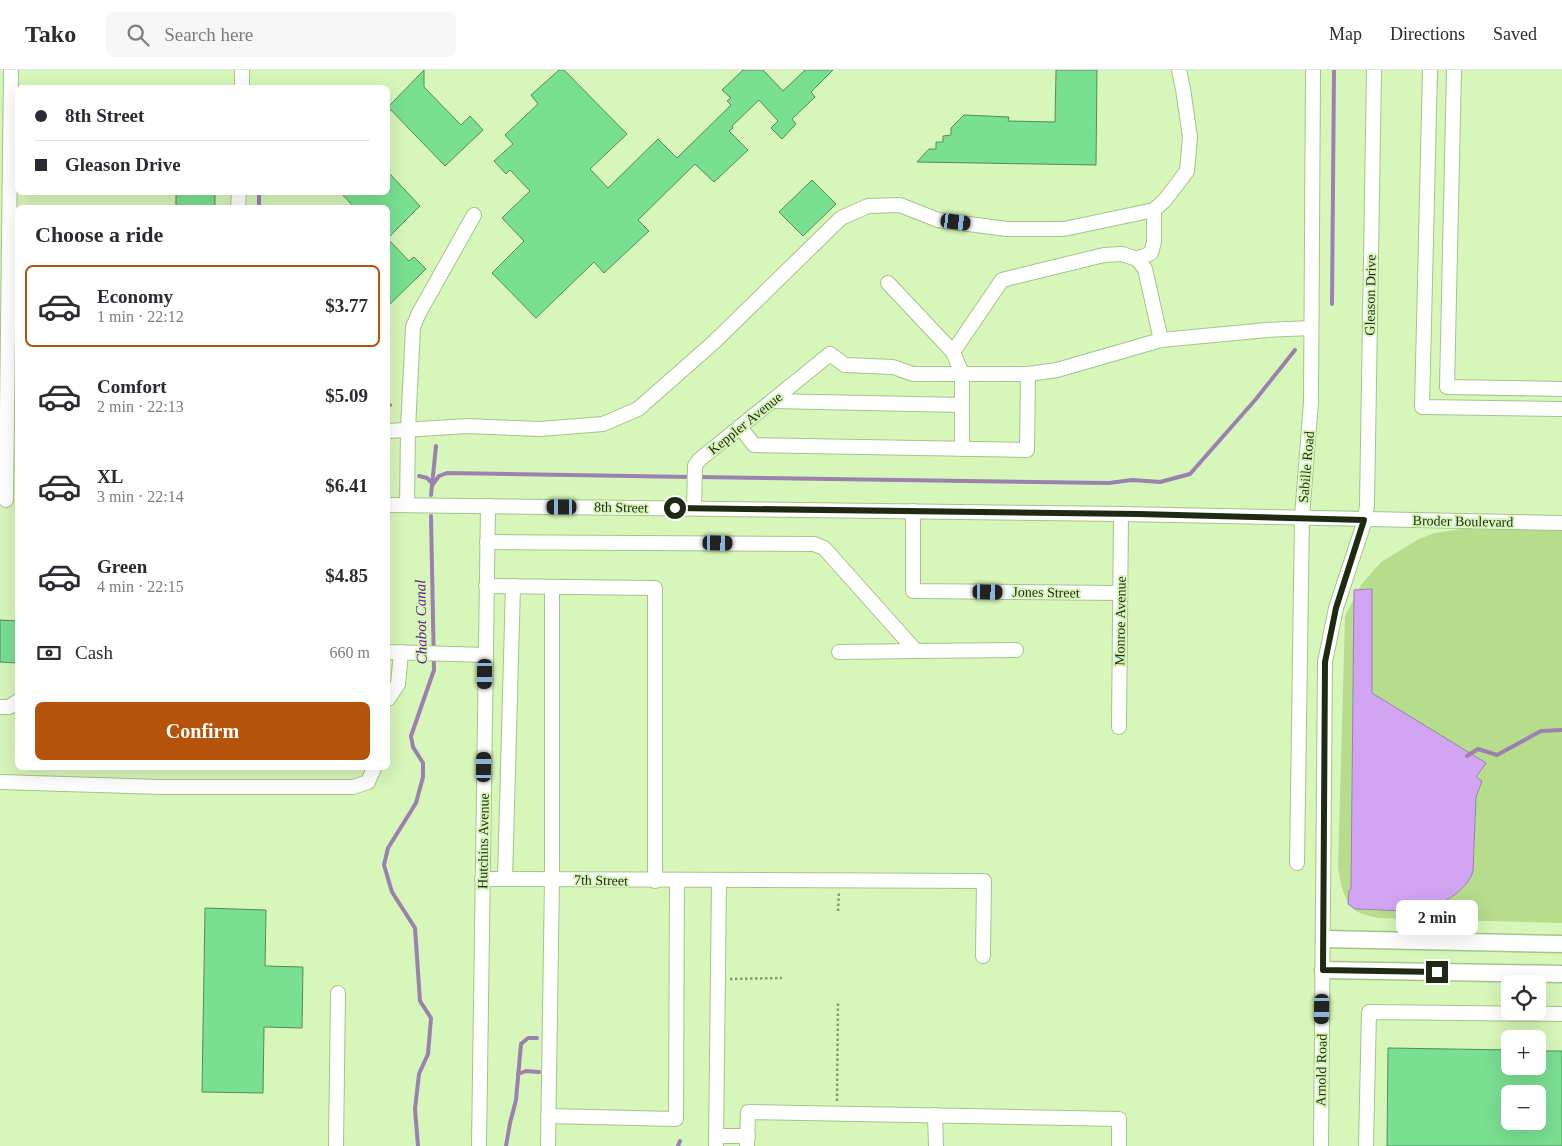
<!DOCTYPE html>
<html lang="en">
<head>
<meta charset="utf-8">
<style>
  :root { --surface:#fff; --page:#f7f7f7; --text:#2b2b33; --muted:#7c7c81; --line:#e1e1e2; --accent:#b45309 }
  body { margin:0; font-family:Georgia,serif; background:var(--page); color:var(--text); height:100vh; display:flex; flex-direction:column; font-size:19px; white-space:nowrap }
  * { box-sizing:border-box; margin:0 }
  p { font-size:16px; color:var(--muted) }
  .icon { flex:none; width:28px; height:28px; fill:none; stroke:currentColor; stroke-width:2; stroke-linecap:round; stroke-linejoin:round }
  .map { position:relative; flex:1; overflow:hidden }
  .drawer { position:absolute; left:15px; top:135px; width:375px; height:565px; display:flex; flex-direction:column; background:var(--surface); border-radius:8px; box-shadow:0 5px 20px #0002 }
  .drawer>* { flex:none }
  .guide { position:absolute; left:15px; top:15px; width:375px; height:110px; border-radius:8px; box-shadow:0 5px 20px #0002; display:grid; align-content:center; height:110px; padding:0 20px; background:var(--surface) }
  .tools { position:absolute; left:1501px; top:905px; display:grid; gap:10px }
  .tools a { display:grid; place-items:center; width:45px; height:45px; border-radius:8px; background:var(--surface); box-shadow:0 5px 20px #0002; font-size:25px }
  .end { position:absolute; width:22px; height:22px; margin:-11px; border:6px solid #1f2a13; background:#fff; box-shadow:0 0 0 2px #fff }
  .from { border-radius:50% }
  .bubble { position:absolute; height:35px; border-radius:8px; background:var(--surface); box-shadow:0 5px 20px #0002; font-size:16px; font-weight:700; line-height:35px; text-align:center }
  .car { position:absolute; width:15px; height:30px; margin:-15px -8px; border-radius:6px; box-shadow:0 0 4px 1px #0007; background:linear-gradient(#222 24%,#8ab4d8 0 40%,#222 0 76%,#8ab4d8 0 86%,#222 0) }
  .guide b { display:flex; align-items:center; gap:18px; height:48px; font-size:19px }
  .guide b+b { border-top:1px solid var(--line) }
  .guide i { width:12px; height:12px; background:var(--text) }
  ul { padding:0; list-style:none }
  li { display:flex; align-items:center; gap:15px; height:82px; margin:0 10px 8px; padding:0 10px; border:2px solid transparent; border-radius:8px }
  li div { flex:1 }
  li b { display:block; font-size:19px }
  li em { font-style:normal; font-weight:700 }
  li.on { border-color:var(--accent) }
  li>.icon { width:45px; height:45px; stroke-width:1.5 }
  h2 { padding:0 20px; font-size:22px; line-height:60px }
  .pay { display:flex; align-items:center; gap:12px; height:55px; padding:0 20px; font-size:19px }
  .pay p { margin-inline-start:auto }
  .button { display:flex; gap:10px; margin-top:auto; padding:10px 20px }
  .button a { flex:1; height:58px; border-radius:8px; background:var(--accent); color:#fff; font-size:20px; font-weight:700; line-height:58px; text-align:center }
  header { display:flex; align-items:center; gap:30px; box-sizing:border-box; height:70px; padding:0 25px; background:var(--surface); border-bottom:1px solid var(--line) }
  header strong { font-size:24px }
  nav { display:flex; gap:28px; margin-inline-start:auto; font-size:18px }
  .search { width:350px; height:45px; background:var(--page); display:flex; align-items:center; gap:12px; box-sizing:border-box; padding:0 18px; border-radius:8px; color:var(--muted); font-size:19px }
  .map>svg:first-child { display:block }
</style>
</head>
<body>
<header>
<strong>Tako</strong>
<div class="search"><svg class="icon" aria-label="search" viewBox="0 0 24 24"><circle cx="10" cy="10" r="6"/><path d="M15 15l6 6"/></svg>Search here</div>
<nav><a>Map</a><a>Directions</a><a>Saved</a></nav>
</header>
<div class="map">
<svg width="1562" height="1076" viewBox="0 0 1562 1076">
  <rect width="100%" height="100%" fill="#d7f6b9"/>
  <!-- green -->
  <path fill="#b5dd8c" d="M1468 458 1562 460V853L1378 848C1371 846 1364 845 1358 842 1343 833 1341 813 1338 798L1345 546 1361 515 1381 492 1419 469 1435 463Z"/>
  <!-- water -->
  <path fill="#d2a5f3" stroke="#9c80b0" d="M1372 519V623L1486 693 1476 707 1482 711 1476 727 1473 801C1467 822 1439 837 1418 840 1399 842 1374 839 1355 839L1348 834 1349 821 1351 818 1354 520Z"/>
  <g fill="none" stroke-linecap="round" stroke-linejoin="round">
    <!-- stream -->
    <g stroke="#9c80b0" stroke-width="4">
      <path d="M259 122V138"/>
      <path d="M1332 234 1334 0"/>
      <path d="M388 335H390"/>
      <path d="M419 406 427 408 433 414"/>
      <path d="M698 407 1109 413 1132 410 1160 412 1190 404 1256 329 1295 280"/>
      <path d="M433 414 439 406 447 403 691 407"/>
      <path d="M431 425 436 376"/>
      <path d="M1467 686 1478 679 1497 685 1541 661 1562 660"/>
      <path d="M518 1004 526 1001 539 1002"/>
      <path d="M418 1076 415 1039 419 1004 428 984 431 948 420 931 415 858 392 822 384 795 388 778 416 733 423 707V693L413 677 411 666 434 600 431 446"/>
      <path d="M506 1076 510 1053 516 1030 521 974 528 968H537"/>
      <path d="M678 1076 680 1071"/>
    </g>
  </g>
  <!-- building -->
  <g fill="#79df91" stroke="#558a60" fill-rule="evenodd">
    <path d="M424 0V17L461 55 470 46 483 60 445 96 388 37Z"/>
    <path d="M559 0H564L627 64 590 99 608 118 658 69 677 88 731 35 727 31 731 28 722 20 743 0H763L783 21 805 0H833L811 22 815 27 792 49 796 54 782 69 771 58 778 51 759 30 732 56 733 58 729 61 748 80 714 112 695 94 638 150 649 161 604 203 594 192 536 248 492 203 524 171 502 148 530 121 510 100 506 104 494 91 513 74 505 65 538 34 531 25Z"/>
    <path d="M1056 0H1097L1096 95 917 92 929 79H936V72H943V66L951 65V58L964 45 1009 47 1008 51 1055 52Z"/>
    <path d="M388 102 420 136 388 168V138H355L340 122H388Z"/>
    <path d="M812 110 836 134 803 166 779 142Z"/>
    <rect x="176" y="122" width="39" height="16"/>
    <path d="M388 169 409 191 414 187 426 199 388 236Z"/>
    <path d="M0 550 18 551V593L0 592Z"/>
    <path d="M205 838 266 840 265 896 303 897 302 958 264 957 263 1023 202 1022Z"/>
    <path d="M1388 978 1510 980V996H1538V981H1562V1076H1387ZM1510 1024H1538V1051H1510Z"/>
  </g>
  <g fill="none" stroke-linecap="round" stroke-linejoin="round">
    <!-- minor casing -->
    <g stroke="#a6c489" stroke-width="16">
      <g id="minor">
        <path d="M1430 0 1422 337 1562 339"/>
        <path d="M1454 0 1447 317 1562 319"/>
        <path d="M242 18V0"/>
        <path d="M238 138 239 122"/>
        <path d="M1137 189 1151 183 1154 172V140"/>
        <path d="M888 213 953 282 962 304V379"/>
        <path d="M953 282 1002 210 1104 185 1122 184 1137 189 1145 199 1161 270"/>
        <path d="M772 331 962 335"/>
        <path d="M740 357 754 375 1027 380 1028 304"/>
        <path d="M388 361 467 356 540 359 603 354 638 339 713 273 841 148 868 136 900 135 938 150 1007 159H1064L1154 140 1165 130 1187 101 1190 67 1183 19 1179 0"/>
        <path d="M6 430 11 0"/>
        <path d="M388 435 1121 444 1562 453"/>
        <path d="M407 435 408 359 413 257 419 243 474 145"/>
        <path d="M694 438 695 396 699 390 830 284 845 295 893 297 913 304H1028L1057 300 1161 270 1267 260 1311 258"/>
        <path d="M913 441V521L1120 523"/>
        <path d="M487 472 814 474 824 478 916 581 1016 580"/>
        <path d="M486 516 655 518V811"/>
        <path d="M388 582 485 585"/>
        <path d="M839 582 916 581"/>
        <path d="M388 629 398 614 401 582"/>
        <path d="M0 637H9L18 631"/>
        <path d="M1119 657 1121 444"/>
        <path d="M0 712 162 717H353L368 712 374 698"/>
        <path d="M1297 793 1302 447 1311 332 1313 0"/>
        <path d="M482 809 984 811 983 886"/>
        <path d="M505 809 513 516"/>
        <path d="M935 1045 936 1076"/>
        <path d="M548 1046 676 1049 677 811"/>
        <path d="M716 1066H748"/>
        <path d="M336 1076 338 923"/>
        <path d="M479 1076 488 436"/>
        <path d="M548 1076 552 809V517"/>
        <path d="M716 1076 719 810"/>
        <path d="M747 1076 748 1042 1119 1049V1076"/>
        <path d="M1321 1076 1325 592 1336 538 1365 450 1367 435 1374 0"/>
        <path d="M1366 1076 1369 942 1562 944"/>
      </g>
    </g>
    <!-- major casing -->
    <g stroke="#a6c489" stroke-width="19">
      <g id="major">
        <path d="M1324 869 1562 874"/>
        <path d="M1323 900 1562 904"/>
      </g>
    </g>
    <!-- path -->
    <g stroke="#859b6f" stroke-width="2.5" stroke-dasharray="2.5 2.5" stroke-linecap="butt">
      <path d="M838 841 839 822"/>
      <path d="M730 909 782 908"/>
      <path d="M837 1031 838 933"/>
    </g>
    <!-- minor -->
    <use href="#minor" stroke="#fff" stroke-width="14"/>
    <!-- major -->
    <use href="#major" stroke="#fff" stroke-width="16"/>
  </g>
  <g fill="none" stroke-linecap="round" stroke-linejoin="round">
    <!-- route -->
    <path stroke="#1f2a13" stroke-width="6" d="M675 438 1139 444 1364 450 1336 538 1325 592 1323 900 1437 902"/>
  </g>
  <g text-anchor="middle" stroke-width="4" stroke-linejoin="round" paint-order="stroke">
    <!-- street labels -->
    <g font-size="14" fill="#1f2a13" stroke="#d7f6b9">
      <text transform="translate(1370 225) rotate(-89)" y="5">Gleason Drive</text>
      <text transform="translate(745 353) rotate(-39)" y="5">Keppler Avenue</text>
      <text transform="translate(1306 397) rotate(-85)" y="5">Sabille Road</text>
      <text transform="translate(621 437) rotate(1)" y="5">8th Street</text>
      <text transform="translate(1463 451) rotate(1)" y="5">Broder Boulevard</text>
      <text transform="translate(1046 522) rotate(1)" y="5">Jones Street</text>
      <text transform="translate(1120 551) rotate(-89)" y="5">Monroe Avenue</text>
      <text transform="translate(483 771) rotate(-89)" y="5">Hutchins Avenue</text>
      <text transform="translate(601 810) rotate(1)" y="5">7th Street</text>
      <text transform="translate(1321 1000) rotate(-89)" y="5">Arnold Road</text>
    </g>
    <!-- water labels -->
    <g font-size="15" font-style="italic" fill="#641a8c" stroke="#d7f6b9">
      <text transform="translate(421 552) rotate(-91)" y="5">Chabot Canal</text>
    </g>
  </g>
</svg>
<div class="tools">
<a><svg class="icon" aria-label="locate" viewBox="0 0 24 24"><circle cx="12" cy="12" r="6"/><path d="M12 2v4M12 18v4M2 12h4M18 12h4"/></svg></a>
<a>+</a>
<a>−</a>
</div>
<i class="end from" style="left:675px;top:438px"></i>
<i class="end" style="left:1437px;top:902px"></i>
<div class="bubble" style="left:1396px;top:830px;width:82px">2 min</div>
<i class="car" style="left:956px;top:152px;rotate:97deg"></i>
<i class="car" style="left:562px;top:437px;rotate:270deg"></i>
<i class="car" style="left:718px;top:473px;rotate:91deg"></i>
<i class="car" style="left:988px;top:522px;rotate:91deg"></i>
<i class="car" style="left:485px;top:604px;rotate:181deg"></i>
<i class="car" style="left:484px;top:697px;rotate:1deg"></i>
<i class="car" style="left:1322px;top:939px;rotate:181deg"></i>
<div class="guide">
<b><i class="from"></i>8th Street</b>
<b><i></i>Gleason Drive</b>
</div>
<section class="drawer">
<h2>Choose a ride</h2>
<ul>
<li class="on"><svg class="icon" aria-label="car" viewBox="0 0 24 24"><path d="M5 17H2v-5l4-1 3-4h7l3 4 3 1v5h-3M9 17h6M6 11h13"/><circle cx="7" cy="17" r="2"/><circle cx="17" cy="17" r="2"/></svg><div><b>Economy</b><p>1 min · 22:12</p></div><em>$3.77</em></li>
<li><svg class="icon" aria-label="car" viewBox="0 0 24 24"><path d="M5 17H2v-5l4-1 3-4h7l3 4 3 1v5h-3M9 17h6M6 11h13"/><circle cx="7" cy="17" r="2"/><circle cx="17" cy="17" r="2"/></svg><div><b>Comfort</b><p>2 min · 22:13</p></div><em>$5.09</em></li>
<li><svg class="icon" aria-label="car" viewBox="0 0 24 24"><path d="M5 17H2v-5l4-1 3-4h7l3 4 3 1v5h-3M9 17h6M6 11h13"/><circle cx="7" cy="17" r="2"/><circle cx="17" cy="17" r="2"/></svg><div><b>XL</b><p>3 min · 22:14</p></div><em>$6.41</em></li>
<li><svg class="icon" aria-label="car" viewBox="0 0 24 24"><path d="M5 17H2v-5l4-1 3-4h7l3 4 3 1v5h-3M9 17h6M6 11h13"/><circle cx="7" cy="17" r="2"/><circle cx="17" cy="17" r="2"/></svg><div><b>Green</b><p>4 min · 22:15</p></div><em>$4.85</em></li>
</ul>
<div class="pay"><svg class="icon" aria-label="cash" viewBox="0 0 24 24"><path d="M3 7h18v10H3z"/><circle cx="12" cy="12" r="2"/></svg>Cash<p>660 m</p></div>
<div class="button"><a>Confirm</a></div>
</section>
</div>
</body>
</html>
